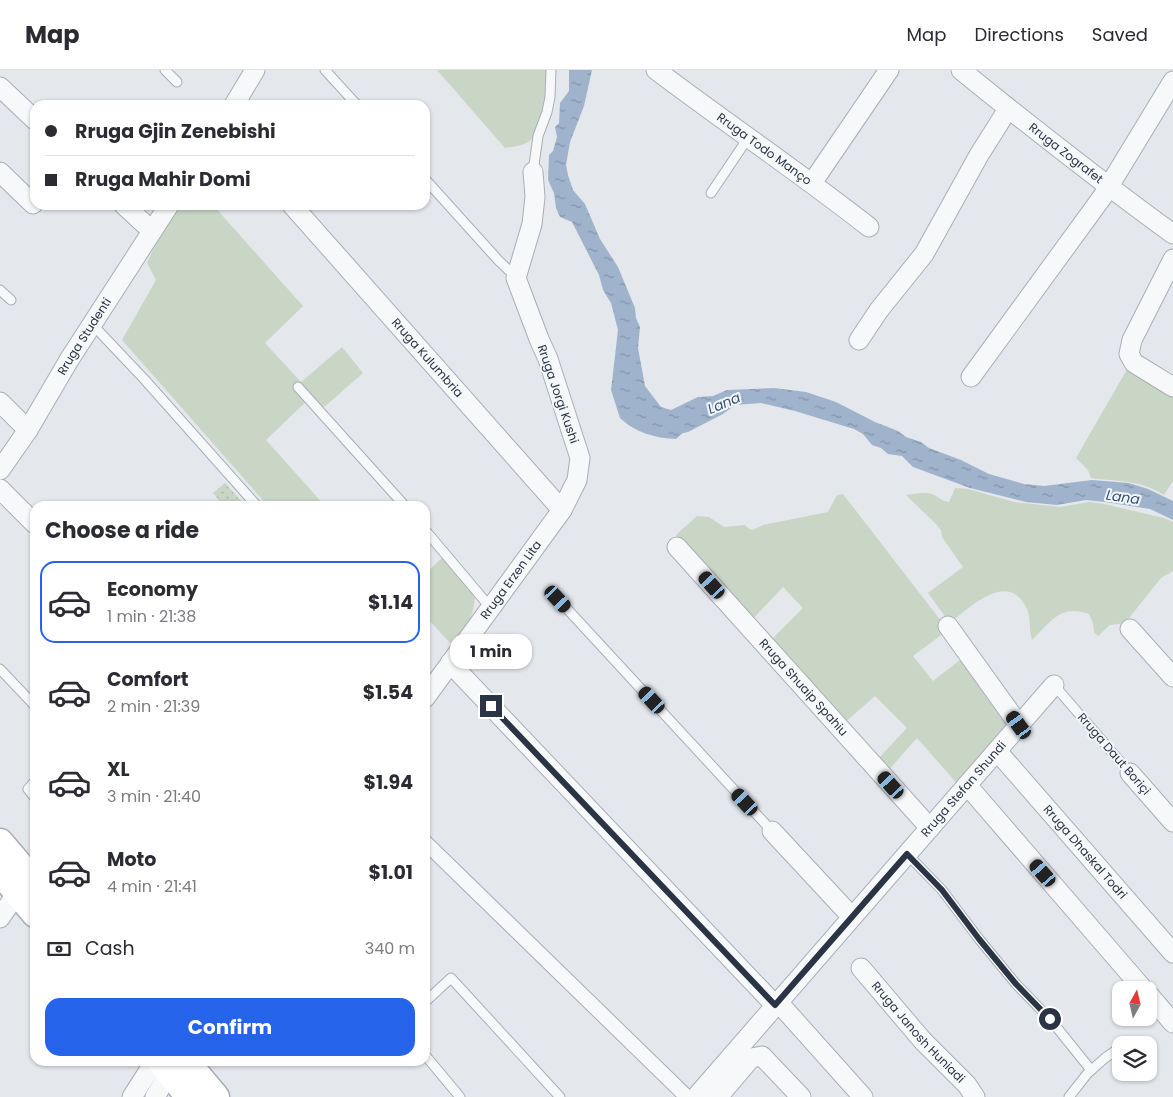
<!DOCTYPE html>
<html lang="en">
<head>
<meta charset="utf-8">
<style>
  :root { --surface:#fff; --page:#f7f7f7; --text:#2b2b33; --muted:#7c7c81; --line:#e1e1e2; --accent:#2563eb }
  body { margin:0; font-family:Poppins,sans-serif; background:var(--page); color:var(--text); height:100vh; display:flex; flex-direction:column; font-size:19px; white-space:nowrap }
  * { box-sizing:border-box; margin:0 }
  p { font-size:16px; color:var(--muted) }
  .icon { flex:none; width:28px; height:28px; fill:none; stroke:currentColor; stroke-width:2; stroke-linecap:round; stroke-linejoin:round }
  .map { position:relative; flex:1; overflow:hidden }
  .side { position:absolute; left:30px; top:431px; width:400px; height:565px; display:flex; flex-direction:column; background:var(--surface); border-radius:15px; box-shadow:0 1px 4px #0004 }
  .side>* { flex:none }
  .guide { position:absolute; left:30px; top:30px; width:400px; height:110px; border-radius:15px; box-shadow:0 1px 4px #0004; display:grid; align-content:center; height:110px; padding:0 15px; background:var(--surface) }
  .needle { width:32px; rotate:8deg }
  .fabs { position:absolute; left:1112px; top:911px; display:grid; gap:10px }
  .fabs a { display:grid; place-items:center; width:45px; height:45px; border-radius:10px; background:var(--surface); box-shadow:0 1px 4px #0004; font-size:25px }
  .end { position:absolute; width:22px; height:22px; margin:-11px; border:6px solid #2b3445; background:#fff; box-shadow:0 0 0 2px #fff }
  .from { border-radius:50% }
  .bubble { position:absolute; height:35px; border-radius:15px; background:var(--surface); box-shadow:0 1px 4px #0004; font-size:16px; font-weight:700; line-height:35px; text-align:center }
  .car { position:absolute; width:15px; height:30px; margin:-15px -8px; border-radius:6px; box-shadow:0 0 4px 1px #0007; background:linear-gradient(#222 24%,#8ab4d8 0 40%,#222 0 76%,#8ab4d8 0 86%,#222 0) }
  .guide b { display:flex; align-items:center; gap:18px; height:48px; font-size:19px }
  .guide b+b { border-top:1px solid var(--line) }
  .guide i { width:12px; height:12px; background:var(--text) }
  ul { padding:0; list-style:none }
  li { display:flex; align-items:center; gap:15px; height:82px; margin:0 10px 8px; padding:0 5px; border:2px solid transparent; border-radius:15px }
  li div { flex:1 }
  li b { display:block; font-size:19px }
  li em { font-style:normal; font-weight:700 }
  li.current { border-color:var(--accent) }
  li>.icon { width:45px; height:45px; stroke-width:1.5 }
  h2 { padding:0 15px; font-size:22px; line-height:60px }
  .pay { display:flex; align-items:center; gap:12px; height:55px; padding:0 15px; font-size:19px }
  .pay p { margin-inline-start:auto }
  .action { display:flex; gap:10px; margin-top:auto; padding:10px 15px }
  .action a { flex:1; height:58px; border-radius:15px; background:var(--accent); color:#fff; font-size:20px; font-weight:700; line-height:58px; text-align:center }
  header { display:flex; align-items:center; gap:30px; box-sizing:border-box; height:70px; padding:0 25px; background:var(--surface); border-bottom:1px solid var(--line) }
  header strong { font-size:24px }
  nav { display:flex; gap:28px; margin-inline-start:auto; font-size:18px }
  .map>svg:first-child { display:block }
</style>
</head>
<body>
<header>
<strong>Map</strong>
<nav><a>Map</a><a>Directions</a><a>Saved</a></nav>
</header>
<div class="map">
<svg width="1173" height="1027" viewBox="0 0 1173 1027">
  <defs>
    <pattern id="park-dots" width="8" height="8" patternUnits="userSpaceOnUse" patternTransform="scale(1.25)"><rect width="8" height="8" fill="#c9d6c5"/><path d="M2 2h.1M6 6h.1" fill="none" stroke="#adb8ab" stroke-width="1.8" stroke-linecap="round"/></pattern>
    <pattern id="water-ripples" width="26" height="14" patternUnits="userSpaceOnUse" patternTransform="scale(1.25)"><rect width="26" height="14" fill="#9fb4cc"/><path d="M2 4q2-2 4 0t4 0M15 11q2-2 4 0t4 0" fill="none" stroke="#8293a7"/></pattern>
  </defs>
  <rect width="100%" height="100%" fill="#e4e7ec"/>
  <!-- grass -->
  <g fill="#c9d6c5">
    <path d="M437 0H546C550 22 546 43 535 62 533 66 532 70 528 72 521 76 513 77 505 78Z"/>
    <path d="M177 135H213L303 236 265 273 301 312 342 277 363 303 323 338 312 326 266 370 325 436H268L122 270 156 210 147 193 153 180Z"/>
    <path d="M1129 296 1173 327V411L1164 425C1138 409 1120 412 1091 408L1088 400 1076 388Z"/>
    <path d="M955 418 968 419 1014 432 1060 437 1089 432 1104 434 1164 448 1173 452V501L1161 508 1125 553 1110 555 1098 566 1094 562 1093 553 1089 544C1060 534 1052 551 1032 570 1029 560 1031 548 1027 539 1009 499 970 537 950 553L928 523 963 497 942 467 941 460 936 454 906 425C915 424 926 421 934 425 940 428 942 431 949 432Z"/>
    <path d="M843 424 948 560 913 586 933 611 964 587 1012 653 961 718 917 668 885 704 875 692 907 658 875 626 842 655 768 573 803 538 783 517 750 552 676 465 697 446 709 447 724 457 745 455 749 459 753 460 763 455 828 442 837 425Z"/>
    <path d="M443 487 475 527C473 547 467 561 454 577L425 546V504Z"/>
  </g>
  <!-- park -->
  <path fill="url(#park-dots)" d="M225 413 241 431 234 436H224L213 423Z"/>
  <!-- water -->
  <path fill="url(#water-ripples)" d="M569 0H592L584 36 570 72 566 95 568 105 573 120 585 134 600 169 618 197 635 238 636 248 640 257 638 278 645 316 661 337 671 340 698 327 713 326 727 320 774 318 806 322 836 332 875 352 898 361 906 367 921 372 929 378 961 390 989 404 1024 414 1044 416 1092 410 1129 413 1148 419 1173 431V450L1150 439 1105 432 1086 430 1057 435 1026 432 970 418 913 397 902 386 888 384 881 378 872 375 863 364 854 359 795 341 761 333 735 335 723 344 688 362 683 363 676 369C655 368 636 363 620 348L611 320 618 260 611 233 603 220 599 205 572 152 560 147 556 138 554 123 548 110 549 85 553 81 557 67 555 57 559 53 560 33 569 21Z"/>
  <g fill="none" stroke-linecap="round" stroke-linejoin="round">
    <!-- service casing -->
    <g stroke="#a9aeb7" stroke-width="11">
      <g id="service">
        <path d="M165 0 177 12"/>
        <path d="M325 0 357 35"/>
        <path d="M533 102 538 66 547 42 550 27 551 0"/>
        <path d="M425 109 499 191 516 207"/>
        <path d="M711 123 748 68"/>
        <path d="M0 220 11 230"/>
        <path d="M92 254 145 310 257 436"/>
        <path d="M298 317 405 436"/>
        <path d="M425 460 490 537"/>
        <path d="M558 529 772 761"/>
        <path d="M0 599 35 636"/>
        <path d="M1054 615 1130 703"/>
        <path d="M35 711 28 719 35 728"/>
        <path d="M907 784 942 820 979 869 1016 914 1050 949 1091 1000"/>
        <path d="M425 932 451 908 560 1027"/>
        <path d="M425 985 460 1027"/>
        <path d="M1069 1027 1087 1004 1105 988 1121 977"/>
      </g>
    </g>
    <!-- pedestrian casing -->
    <g stroke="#a9aeb7" stroke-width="16">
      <path id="pedestrian" d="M425 772 687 1027"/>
    </g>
    <!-- minor casing -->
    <g stroke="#a9aeb7" stroke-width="21">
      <g id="minor">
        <path id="s1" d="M656 0C726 53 799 102 869 157"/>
        <path id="s2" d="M961 0C1030 56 1100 111 1173 164"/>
        <path d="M0 17 35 50"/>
        <path d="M234 35 255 0"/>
        <path d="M0 102 33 134"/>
        <path d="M812 113 889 0"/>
        <path d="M124 135 152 161"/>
        <path id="s3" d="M292 135 562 440"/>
        <path d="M1173 189 1132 270 1129 284 1134 293 1173 317"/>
        <path d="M859 270 879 240 924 184 979 85 1008 39"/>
        <path d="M971 307 1103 126 1173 11"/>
        <path d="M0 332 28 360"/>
        <path id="s4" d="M0 400 28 360 69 290 169 135"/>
        <path d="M0 419 35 454"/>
        <path id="s5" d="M677 477 930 758"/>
        <path d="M948 556 1019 655"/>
        <path d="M1130 559 1173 607"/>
        <path d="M450 593 775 935"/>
        <path id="s6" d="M425 628 562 440 577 410 580 388 548 289 539 269 516 208 532 154 535 127 533 102"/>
        <path id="s7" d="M997 681 1173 883"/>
        <path d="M1130 703 1173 752"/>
        <path d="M967 715 1144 920"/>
        <path d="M772 761 852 847"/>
        <path d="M0 848 17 823"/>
        <path id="s8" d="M861 898 923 971 967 1015 975 1027"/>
        <path d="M1149 925 1173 953"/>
        <path d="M778 932 863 1027"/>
        <path d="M132 1027 155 991"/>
        <path d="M155 1027 169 1003"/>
        <path id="s9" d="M696 1027 1054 615"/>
        <path d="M718 1027 751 988 762 986 801 1027"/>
      </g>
    </g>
    <!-- secondary casing -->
    <g stroke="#a9aeb7" stroke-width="29">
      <g id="secondary">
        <path d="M0 772 35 813"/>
        <path d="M0 802 35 844"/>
        <path d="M160 991 189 1027"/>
        <path d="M186 991 216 1027"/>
      </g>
    </g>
    <!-- service -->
    <use href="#service" stroke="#f7f8fa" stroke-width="9"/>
    <!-- pedestrian -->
    <use href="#pedestrian" stroke="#f7f8fa" stroke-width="14"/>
    <!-- minor -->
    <use href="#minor" stroke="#f7f8fa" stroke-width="19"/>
    <!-- secondary -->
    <use href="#secondary" stroke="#fff" stroke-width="26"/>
  </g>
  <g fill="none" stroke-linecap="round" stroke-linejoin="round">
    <!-- route -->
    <path stroke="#2b3445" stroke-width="6" d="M491 636 775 935 907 784 942 820 979 869 1016 914 1050 949"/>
  </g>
  <g text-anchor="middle" stroke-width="4" stroke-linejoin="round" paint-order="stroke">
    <!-- street labels -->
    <g font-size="12" fill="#2b3445" stroke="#f4f6f9">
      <text dy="4" stroke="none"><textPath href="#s1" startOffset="134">Rruga Todo Manço</textPath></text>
      <text dy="4" stroke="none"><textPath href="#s2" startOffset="134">Rruga Zografet</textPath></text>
      <text dy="4" stroke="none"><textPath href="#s4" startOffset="158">Rruga Studenti</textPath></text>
      <text dy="4" stroke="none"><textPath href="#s3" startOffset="204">Rruga Kulumbria</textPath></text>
      <text transform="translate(558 324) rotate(71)" y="4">Rruga Jorgi Kushi</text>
      <text dy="4" stroke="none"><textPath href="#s6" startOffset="146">Rruga Erzen Lita</textPath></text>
      <text dy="4" stroke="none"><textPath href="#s5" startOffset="189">Rruga Shuaip Spahiu</textPath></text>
      <text transform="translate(1114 684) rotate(49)" y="4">Rruga Daut Boriçi</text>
      <text dy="4" stroke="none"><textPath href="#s9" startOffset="408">Rruga Stefan Shundi</textPath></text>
      <text dy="4" stroke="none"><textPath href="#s7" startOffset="134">Rruga Dhaskal Todri</textPath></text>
      <text dy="4" stroke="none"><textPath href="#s8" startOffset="86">Rruga Janosh Huniadi</textPath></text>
    </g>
    <!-- water labels -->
    <g font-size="14" font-style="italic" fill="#34527a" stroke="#f4f6f9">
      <text transform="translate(724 333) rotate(-23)" y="5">Lana</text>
      <text transform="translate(1123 427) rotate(8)" y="5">Lana</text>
    </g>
  </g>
</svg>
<div class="fabs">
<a><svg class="needle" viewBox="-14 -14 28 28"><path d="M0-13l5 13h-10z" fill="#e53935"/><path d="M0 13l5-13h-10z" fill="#7c7c81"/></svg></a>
<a><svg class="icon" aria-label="layers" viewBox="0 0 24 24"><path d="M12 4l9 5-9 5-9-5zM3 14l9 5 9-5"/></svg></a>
</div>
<i class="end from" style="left:1050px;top:949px"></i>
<i class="end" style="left:491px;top:636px"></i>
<div class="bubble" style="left:450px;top:564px;width:82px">1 min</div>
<i class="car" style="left:712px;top:515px;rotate:318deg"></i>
<i class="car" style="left:558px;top:529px;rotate:137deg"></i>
<i class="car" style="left:652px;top:630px;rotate:317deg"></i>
<i class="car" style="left:1019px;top:655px;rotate:324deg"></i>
<i class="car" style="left:891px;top:715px;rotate:318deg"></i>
<i class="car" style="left:745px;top:732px;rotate:317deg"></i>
<i class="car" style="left:1043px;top:803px;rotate:319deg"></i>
<div class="guide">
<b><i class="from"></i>Rruga Gjin Zenebishi</b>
<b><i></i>Rruga Mahir Domi</b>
</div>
<section class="side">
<h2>Choose a ride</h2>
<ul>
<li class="current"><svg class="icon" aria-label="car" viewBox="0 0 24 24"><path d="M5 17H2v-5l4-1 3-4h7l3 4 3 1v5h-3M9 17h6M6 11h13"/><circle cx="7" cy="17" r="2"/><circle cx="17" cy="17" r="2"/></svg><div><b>Economy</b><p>1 min · 21:38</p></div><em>$1.14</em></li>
<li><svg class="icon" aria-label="car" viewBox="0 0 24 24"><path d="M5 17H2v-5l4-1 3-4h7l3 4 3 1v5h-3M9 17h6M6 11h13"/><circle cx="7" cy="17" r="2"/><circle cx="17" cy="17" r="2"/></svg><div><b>Comfort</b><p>2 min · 21:39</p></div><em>$1.54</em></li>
<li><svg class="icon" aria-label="car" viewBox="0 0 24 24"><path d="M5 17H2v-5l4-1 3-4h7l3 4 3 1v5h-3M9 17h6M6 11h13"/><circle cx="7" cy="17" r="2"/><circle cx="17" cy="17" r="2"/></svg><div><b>XL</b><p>3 min · 21:40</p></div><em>$1.94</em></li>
<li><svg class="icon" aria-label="car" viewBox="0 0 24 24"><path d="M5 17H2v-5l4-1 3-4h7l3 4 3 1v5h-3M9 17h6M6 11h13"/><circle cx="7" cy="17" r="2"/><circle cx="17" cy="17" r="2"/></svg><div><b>Moto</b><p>4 min · 21:41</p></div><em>$1.01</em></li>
</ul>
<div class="pay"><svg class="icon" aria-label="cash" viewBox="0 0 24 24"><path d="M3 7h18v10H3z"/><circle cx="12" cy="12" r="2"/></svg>Cash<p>340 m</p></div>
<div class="action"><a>Confirm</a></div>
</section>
</div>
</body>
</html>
